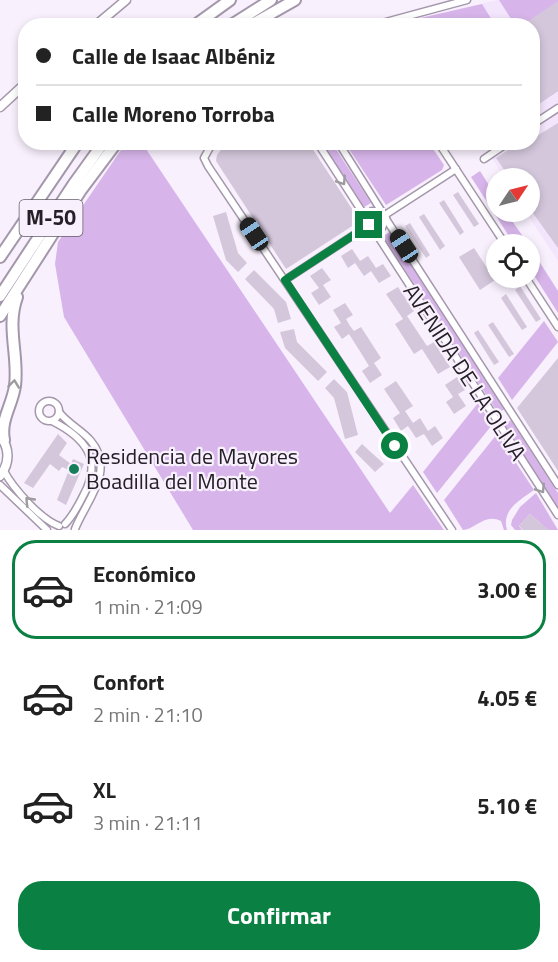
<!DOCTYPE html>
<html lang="es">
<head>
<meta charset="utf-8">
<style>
  :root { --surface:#fff; --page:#f6f6f6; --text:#222; --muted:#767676; --line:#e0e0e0; --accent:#0b8043 }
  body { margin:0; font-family:"Titillium Web",sans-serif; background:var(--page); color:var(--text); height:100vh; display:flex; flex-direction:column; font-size:22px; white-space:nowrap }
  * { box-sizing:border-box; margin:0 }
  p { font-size:20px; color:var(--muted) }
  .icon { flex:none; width:33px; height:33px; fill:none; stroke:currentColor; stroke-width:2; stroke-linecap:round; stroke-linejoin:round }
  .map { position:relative; height:530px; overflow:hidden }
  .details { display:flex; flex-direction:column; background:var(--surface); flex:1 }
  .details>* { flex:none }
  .top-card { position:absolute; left:18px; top:18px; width:522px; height:132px; border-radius:24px; box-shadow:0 3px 9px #0003; display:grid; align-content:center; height:132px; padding:0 18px; background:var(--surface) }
  .needle { width:39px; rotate:55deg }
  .buttons { position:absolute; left:486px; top:168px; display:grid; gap:12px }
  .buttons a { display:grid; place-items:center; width:54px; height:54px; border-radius:50%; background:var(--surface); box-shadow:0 3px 9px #0003; font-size:30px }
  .end { position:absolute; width:27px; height:27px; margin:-14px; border:8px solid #0b8043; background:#fff; box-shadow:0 0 0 3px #fff }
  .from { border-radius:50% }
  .car { position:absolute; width:18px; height:36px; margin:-18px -9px; border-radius:8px; box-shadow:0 0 4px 2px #0007; background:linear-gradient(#222 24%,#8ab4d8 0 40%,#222 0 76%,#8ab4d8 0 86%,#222 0) }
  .top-card b { display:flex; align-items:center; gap:21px; height:57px; font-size:22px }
  .top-card b+b { border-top:2px solid var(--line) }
  .top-card i { width:15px; height:15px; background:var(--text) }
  ul { padding:10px 0 0; list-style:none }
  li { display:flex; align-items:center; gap:18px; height:99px; margin:0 12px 9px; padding:0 6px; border:3px solid transparent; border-radius:24px }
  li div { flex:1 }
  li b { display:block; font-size:22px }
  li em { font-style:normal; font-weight:700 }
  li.selected { border-color:var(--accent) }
  li>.icon { width:54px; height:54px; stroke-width:1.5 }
  .action { display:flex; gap:12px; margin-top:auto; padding:12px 18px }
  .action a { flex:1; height:69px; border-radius:24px; background:var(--accent); color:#fff; font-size:24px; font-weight:700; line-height:69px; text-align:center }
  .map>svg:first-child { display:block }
</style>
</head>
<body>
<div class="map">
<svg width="558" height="530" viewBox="0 0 558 530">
  <rect width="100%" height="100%" fill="#f8f0fd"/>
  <!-- built -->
  <path fill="#f3e5fb" d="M497 0H558V261L526 212H530V178H505L482 143 532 142V26L407 24 412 20Z"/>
  <!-- green -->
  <g fill="#d7b5ea">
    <path d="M499 0H558V91L533 108 532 26 515 25Z"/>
    <path d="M482 4 495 25 414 26 413 24 416 19Z"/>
    <path d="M130 142 142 143 390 513 413 485 444 530H193L64 317 55 264 58 242 123 147Z"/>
    <path d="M322 143H332L371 203 364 207Z"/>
    <path d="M345 143H429L444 165 442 170 386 205Z"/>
    <path d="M480 171 496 196V212H506L524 238 514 244 471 177Z"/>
    <path d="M390 232 505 409 498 413 383 236Z"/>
    <path d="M530 247 558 291V313L530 269Z"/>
    <path d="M544 321 558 342 512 400 498 378Z"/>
    <path d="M478 403 492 425 437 493 423 472Z"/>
    <path d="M511 420 558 493V508L505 425Z"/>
    <path d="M497 434 534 490C520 500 501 510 507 530H504L501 521C485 513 477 528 463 530L444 500Z"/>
    <path d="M536 493 558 530H548L530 514 519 526 522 530H515L511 525 512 520 520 507Z"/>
  </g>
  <!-- building -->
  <g fill="#d4c7dc">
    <path d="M558 1V91L532 108V26H521Z"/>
    <path d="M558 123V248L530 209V178H510L496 158 514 146 516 150 527 142H532V139Z"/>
    <path d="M227 142H308L360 221 286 269 216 161 217 155Z"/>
    <path d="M458 192 479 224 474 227 453 195Z"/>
    <path d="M444 200 464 232 460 235 439 203Z"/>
    <path d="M226 212 238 253 247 263 238 272 226 260 213 216Z"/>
    <path d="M424 214 445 246 440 250 419 217Z"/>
    <path d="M410 223 430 255 426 258 405 226Z"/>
    <path d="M474 248 495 280 480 290 459 257Z"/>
    <path d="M352 249 360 261 368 256 376 268 383 264 391 276 379 283 371 271 364 276 355 263 348 268 341 256Z"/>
    <path d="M322 268 331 280 323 285 331 297 319 305 311 293 319 288 310 276Z"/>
    <path d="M254 270 286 302 291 319 278 323 274 309 245 279Z"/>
    <path d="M520 286 541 319 536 322 515 290Z"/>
    <path d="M398 287 414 311 407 316 427 346 434 342 450 367 438 374 422 349 414 354 395 324 403 319 386 294Z"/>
    <path d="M506 294 527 327 522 330 501 298Z"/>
    <path d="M345 303 353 315 346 319 350 326 354 331 361 327 381 358 374 363 382 375 370 383 362 371 369 366 361 353 349 334 342 339 334 327 341 323 333 310Z"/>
    <path d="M493 322 514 354 509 357 488 325Z"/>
    <path d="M294 329 297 342 327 372 318 381 285 348 280 332Z"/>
    <path d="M478 330 499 362 494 365 474 333Z"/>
    <path d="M558 358V471L517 408Z"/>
    <path d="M457 377 465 390 458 394 466 406 454 414 446 402 453 397 445 385Z"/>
    <path d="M334 379 347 392 358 435 345 439 334 398 325 388Z"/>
    <path d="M396 381 413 406 405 411 413 423 420 418 428 431 435 426 443 438 432 446 424 434 416 438 408 426 401 431 393 418 400 413 384 389Z"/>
    <path d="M58 434 67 443 59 455 71 464 73 459 84 464 66 505 57 500 69 470 62 467 59 471 50 464 33 488 24 483Z"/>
    <path d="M362 444 384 464 375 472 355 452Z"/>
    <path d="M530 514 540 523 549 530H523L519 526Z"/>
  </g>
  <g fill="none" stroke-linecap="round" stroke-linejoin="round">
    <!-- street casing -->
    <g stroke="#a497ab" stroke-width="9">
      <g id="street">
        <path d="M371 26 467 0"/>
        <path d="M532 125 558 108"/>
        <path d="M213 142 204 158 208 166 452 530"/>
        <path d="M317 142 558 515"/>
        <path d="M338 142 382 212"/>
        <path d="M438 142 505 244"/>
        <path d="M484 159 509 142"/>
        <path d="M385 215 456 169"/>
        <path d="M386 219 558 485"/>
        <path d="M367 221 372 211 382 212"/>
        <path d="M372 229 382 228 386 218"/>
        <path d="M526 278 558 327"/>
        <path d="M285 280 369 225"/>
        <circle cx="49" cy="411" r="10"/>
        <path d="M59 412C68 424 82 430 91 441 116 471 86 501 75 529"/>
        <path d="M52 421C86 438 103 460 83 496 78 506 73 516 65 524"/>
        <path d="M4 471C13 488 40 519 59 526"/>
        <path d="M0 485 47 530"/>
      </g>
    </g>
    <!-- secondary casing -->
    <g stroke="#a497ab" stroke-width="11">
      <g id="secondary">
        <path d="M95 26 126 0"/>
        <path d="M0 107 26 83"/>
        <path d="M0 436C10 448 10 463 0 476"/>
      </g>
    </g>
    <!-- highway casing -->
    <g stroke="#a497ab" stroke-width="14">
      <g id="highway">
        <path d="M194 26 230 0"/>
        <path d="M230 26 271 0"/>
        <path d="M249 26 295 0"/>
        <path d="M0 257 78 142"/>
        <path d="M0 296 73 185 104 142"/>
        <path d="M0 316 81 190 117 142"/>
        <path d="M4 440C0 420 12 406 15 386 19 356 6 327 17 297"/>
      </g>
    </g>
    <!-- street -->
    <use href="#street" stroke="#fff" stroke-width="6"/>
    <!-- secondary -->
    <use href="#secondary" stroke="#fff" stroke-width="8"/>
    <!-- highway -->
    <use href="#highway" stroke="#fff" stroke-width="10"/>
  </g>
  <!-- one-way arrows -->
  <defs><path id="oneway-chevron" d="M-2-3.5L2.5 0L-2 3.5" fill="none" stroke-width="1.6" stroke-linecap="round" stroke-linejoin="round" transform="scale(1.5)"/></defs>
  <g stroke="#9d9b9e">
    <use href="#oneway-chevron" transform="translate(342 181) rotate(57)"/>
    <use href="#oneway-chevron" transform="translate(14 384) rotate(-83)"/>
    <use href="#oneway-chevron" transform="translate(541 489) rotate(57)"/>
    <use href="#oneway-chevron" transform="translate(29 501) rotate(-134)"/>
  </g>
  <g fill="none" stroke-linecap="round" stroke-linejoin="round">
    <!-- route -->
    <path stroke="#0b8043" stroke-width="8" d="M369 225 285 280 395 446"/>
  </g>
  <!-- markers -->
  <circle fill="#167f59" stroke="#f8f0fd" stroke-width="2" cx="74" cy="469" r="6"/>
  <g text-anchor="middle" stroke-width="4.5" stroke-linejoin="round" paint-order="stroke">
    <!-- shield labels -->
    <rect fill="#f8f0fd" stroke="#645e68" stroke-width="1.5" x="19.5" y="200" width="63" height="36" rx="4.5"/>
    <g font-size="21" font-weight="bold" fill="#252028">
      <text x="51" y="225">M-50</text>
    </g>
    <!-- street labels -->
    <g font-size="22" fill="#252028" stroke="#f8f0fd">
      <text transform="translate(465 372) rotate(57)" y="8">AVENIDA DE LA OLIVA</text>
    </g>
    <!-- poi labels -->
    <g font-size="22" fill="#252028" stroke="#f8f0fd" text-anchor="start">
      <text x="86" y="464">Residencia de Mayores<tspan x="86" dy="25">Boadilla del Monte</tspan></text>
    </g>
  </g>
</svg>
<div class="buttons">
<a><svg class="needle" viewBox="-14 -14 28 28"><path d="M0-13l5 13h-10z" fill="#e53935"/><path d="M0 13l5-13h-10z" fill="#767676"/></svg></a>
<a><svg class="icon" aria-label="locate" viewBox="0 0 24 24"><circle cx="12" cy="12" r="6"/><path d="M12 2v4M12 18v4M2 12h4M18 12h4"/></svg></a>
</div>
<i class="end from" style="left:395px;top:446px"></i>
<i class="end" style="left:369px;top:225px"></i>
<i class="car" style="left:254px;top:234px;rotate:326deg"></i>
<i class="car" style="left:404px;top:246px;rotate:327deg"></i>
<div class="top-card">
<b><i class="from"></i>Calle de Isaac Albéniz</b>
<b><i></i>Calle Moreno Torroba</b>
</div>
</div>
<section class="details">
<ul>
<li class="selected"><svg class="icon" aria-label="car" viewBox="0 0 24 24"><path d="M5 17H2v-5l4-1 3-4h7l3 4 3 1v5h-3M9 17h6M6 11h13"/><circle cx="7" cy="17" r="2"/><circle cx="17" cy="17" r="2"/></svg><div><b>Económico</b><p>1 min · 21:09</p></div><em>3.00 €</em></li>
<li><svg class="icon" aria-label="car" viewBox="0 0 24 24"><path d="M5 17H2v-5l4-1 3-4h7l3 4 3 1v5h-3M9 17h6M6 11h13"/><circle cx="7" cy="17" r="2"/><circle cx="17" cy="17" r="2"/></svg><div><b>Confort</b><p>2 min · 21:10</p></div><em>4.05 €</em></li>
<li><svg class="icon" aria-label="car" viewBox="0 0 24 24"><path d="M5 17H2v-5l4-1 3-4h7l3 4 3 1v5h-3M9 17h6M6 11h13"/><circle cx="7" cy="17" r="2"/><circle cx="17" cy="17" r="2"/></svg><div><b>XL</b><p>3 min · 21:11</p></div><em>5.10 €</em></li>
</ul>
<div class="action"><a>Confirmar</a></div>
</section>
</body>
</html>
